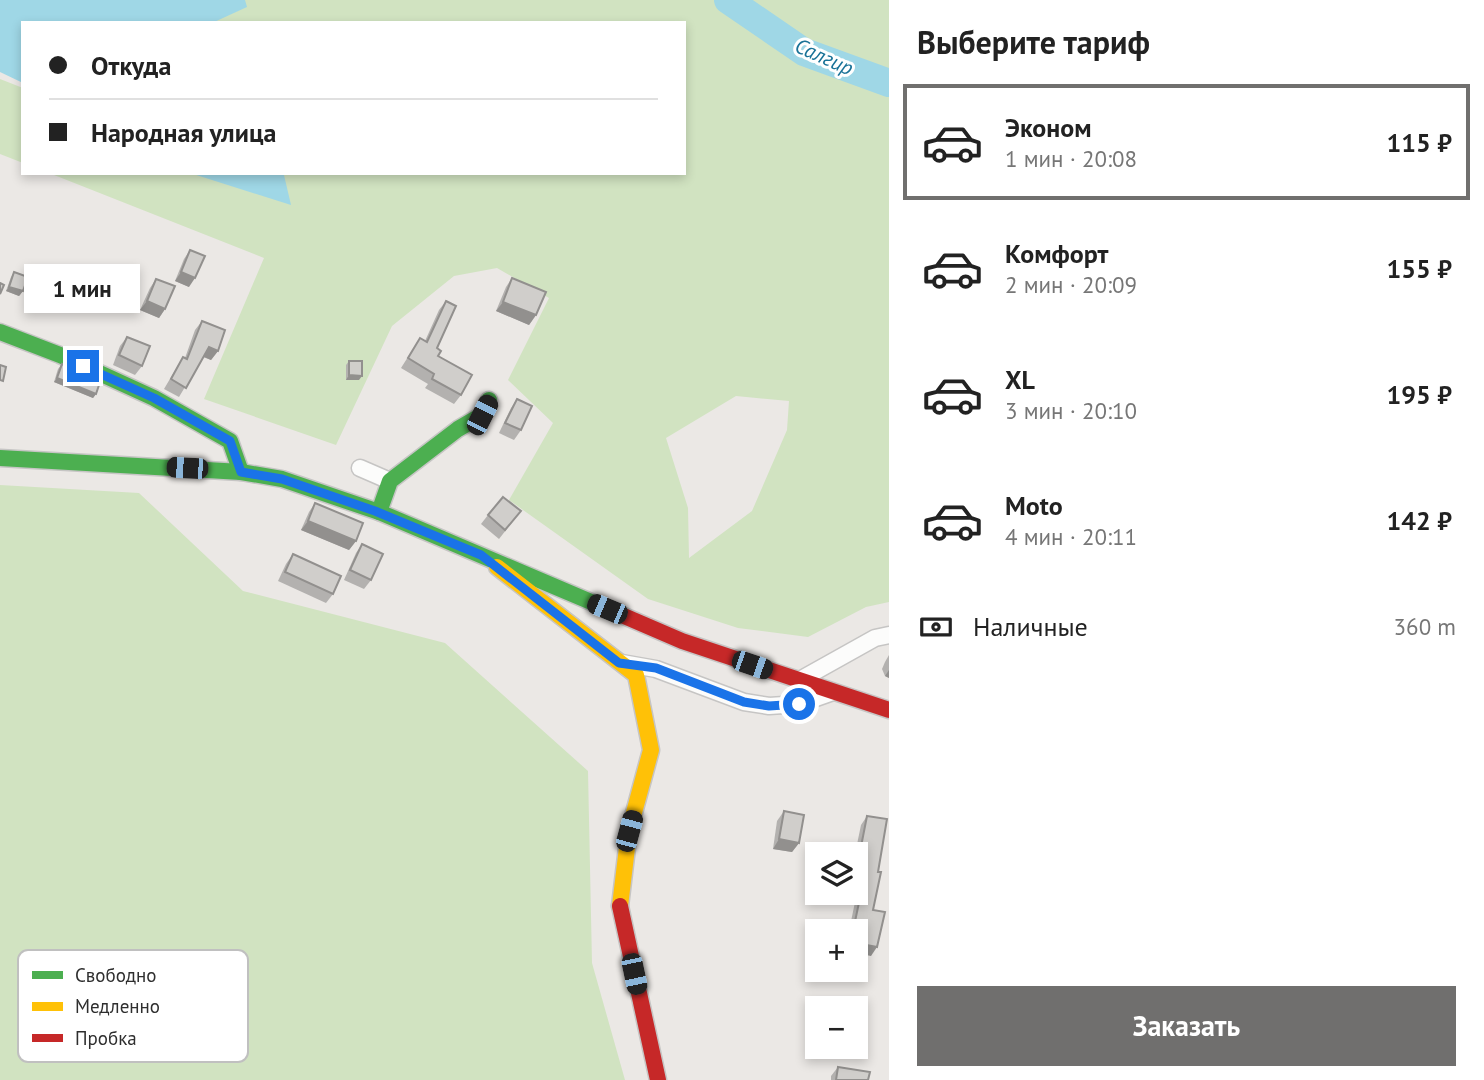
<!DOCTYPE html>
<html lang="ru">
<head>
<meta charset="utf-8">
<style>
  :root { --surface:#fff; --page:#f6f6f6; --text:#222; --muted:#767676; --line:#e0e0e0; --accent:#706f6e }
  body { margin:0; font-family:"PT Sans",sans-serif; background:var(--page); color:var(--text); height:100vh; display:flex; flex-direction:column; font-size:26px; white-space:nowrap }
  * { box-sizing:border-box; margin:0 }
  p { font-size:23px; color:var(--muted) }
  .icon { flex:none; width:38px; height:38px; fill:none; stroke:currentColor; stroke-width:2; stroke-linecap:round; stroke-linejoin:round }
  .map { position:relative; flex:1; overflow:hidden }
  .side { display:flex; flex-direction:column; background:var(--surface); width:595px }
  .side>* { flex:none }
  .banner { position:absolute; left:21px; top:21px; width:665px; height:154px; border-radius:0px; box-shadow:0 4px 10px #0003; display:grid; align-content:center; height:154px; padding:0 28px; background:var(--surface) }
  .controls { position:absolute; left:805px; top:842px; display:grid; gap:14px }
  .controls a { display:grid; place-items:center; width:63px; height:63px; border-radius:0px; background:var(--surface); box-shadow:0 4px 10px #0003; font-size:35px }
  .end { position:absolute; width:32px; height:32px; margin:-16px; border:9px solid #1a73e8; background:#fff; box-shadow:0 0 0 4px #fff }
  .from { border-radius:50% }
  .bubble { position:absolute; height:49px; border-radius:0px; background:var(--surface); box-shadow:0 4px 10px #0003; font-size:23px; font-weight:700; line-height:49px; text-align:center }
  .car { position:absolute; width:21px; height:42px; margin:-21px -10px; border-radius:9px; box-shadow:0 0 5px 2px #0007; background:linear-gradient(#222 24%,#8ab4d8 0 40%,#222 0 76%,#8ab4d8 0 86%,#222 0) }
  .banner b { display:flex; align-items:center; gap:24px; height:66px; font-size:26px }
  .banner b+b { border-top:2px solid var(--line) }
  .banner i { width:18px; height:18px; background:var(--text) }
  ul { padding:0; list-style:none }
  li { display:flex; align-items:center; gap:21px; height:116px; margin:0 14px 10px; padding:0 14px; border:4px solid transparent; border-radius:0px }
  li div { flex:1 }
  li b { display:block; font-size:26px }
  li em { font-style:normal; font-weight:700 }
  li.active { border-color:var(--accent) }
  li>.icon { width:63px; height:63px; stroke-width:1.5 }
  h2 { padding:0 28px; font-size:32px; line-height:84px }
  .pay { display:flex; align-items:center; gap:18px; height:77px; padding:0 28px; font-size:26px }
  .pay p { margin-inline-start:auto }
  .cta { display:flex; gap:14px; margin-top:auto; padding:14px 28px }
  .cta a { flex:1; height:80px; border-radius:0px; background:var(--accent); color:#fff; font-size:28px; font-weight:700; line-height:80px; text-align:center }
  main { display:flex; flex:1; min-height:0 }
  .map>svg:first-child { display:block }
</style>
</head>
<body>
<main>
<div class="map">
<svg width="889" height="1080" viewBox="0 0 889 1080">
  <rect width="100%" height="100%" fill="#ebe8e5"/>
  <!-- green -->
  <g fill="#d1e3c1" fill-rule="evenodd">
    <path d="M116 0H889V602L866 607 808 637 738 628 648 599 509 500 553 423 508 380 549 298 497 268 454 276 392 326 336 445 204 399 264 258 49 173H684V23H157ZM736 396 789 401 787 430 752 511 689 558 688 508 666 438Z"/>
    <path d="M0 79 23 88V163L0 154Z"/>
    <path d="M0 485 139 493 243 591 445 643 588 771 592 963 625 1080H0Z"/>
  </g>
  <!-- water -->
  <g fill="#9fd7e6">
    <path d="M0 0H245L247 7 212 23H23V83L0 72Z"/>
    <path d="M190 173H281L284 175 291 205Z"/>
  </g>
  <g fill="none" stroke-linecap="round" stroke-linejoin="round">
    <!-- river -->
    <path stroke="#9fd7e6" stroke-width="28" d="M728 0 804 52 889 83"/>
    <!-- street casing -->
    <g stroke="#c6c5c4" stroke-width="19">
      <g id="street">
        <path d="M360 468 390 481"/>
        <path d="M622 663 656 669 744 702 769 706 799 704 833 692"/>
        <path d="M798 681 875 638 889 635"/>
      </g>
    </g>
    <!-- fast casing -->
    <g stroke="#c6c5c4" stroke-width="19">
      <g id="fast">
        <path d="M0 332 60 355 154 398 230 441 241 472"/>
        <path d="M0 458 241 472 282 479 379 512 610 610"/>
        <path d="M379 512 390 481 458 429 482 415 489 400"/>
      </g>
    </g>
    <!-- slow casing -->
    <g stroke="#c6c5c4" stroke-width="19">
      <path id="slow" d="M497 567 636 675 651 750 629 831 620 906"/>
    </g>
    <!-- jam casing -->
    <g stroke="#c6c5c4" stroke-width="19">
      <g id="jam">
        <path d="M610 610 682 641 889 710"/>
        <path d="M620 906 658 1080"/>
      </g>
    </g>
    <!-- street -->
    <use href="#street" stroke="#fcfcfb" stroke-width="16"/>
    <!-- fast -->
    <use href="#fast" stroke="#4caf50" stroke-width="16"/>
    <!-- slow -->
    <use href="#slow" stroke="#ffc107" stroke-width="16"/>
    <!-- jam -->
    <use href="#jam" stroke="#c62828" stroke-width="16"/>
  </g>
  <!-- wall -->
  <g fill="#b3b1af">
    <path d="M190 250 189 287 175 281 184 259Z"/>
    <path d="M14 272 23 291 19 296 6 291 11 277Z"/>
    <path d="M512 278 536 315 529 325 496 311 506 287Z"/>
    <path d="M156 279 165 309 159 318 140 310 150 288Z"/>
    <path d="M446 301 437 348 438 356 461 395 454 404 425 388 428 384 401 368 420 338 425 341 439 310Z"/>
    <path d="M202 321 218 351 211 360 203 357 179 397 164 389 177 367 183 357 185 358 195 330Z"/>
    <path d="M127 337 142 366 135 375 113 365 120 346Z"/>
    <path d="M349 361 359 380H346V365Z"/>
    <path d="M62 364 96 394 93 398 54 382 58 369Z"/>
    <path d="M517 399 521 430 514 440 499 433 511 408Z"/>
    <path d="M315 503 356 541 349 550 301 530 309 512Z"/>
    <path d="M521 511 499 539 481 524 488 515Z"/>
    <path d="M362 544 371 580 364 589 344 580 356 553Z"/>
    <path d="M293 554 333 594 326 603 278 581 286 564Z"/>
    <path d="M889 655V678L885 676 882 669 885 662Z"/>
    <path d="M784 811 799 843 792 852 773 849 777 821Z"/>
    <path d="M867 816 878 872 873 910 871 956 856 931H849L855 902 845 901 847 892H856L855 854 861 825Z"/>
    <path d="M838 1067 868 1080H831V1076Z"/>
  </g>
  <!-- shaded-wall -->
  <g fill="#92908e">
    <path d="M181 272 195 278 189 287 175 281Z"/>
    <path d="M9 287 23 291 19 296 6 291Z"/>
    <path d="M147 301 165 309 159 318 140 310Z"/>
    <path d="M503 302 536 315 529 325 496 311Z"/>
    <path d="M209 347 218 351 211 360 202 356Z"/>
    <path d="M349 375 362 376 359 380H346Z"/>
    <path d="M57 378 96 394 93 398 54 382Z"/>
    <path d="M308 521 356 541 349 550 301 530Z"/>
    <path d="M889 670V678L885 676Z"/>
    <path d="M779 839 799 843 792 852 773 849Z"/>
    <path d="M851 892 861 893 855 902 845 901Z"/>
    <path d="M856 943 877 947 871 956 856 953Z"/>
  </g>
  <!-- building -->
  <g fill="#d0cecb" stroke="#92908e" stroke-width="2">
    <path d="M190 250 205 256 195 278 181 272Z"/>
    <path d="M14 272 28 277 23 291 9 287Z"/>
    <path d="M512 278 546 292 536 315 503 302Z"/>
    <path d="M156 279 175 286 165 309 147 301Z"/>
    <path d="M0 283 4 285 0 294Z"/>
    <path d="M446 301 456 306 437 348 441 351 438 356 472 375 461 395 432 379 434 374 408 358 420 338 427 342Z"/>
    <path d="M202 321 225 330 218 351 209 347 186 388 171 379 183 357 187 359Z"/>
    <path d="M127 337 150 346 142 366 119 355Z"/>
    <path d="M349 361H362V376L349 375Z"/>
    <path d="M62 364 100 382 96 394 57 378Z"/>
    <path d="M0 365 6 367 3 381 0 380Z"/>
    <path d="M517 399 532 406 521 430 505 423Z"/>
    <path d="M503 497 521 511 505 530 488 515Z"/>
    <path d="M315 503 363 523 356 541 308 521Z"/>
    <path d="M362 544 383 554 371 580 350 570Z"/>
    <path d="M293 554 341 576 333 594 285 572Z"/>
    <path d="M784 811 804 815 799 843 779 839Z"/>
    <path d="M867 816 887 819 878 872H881L873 910 885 912 877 947 856 943V931H853L861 893 856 892V872Z"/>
    <path d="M838 1067 870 1072 868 1080H836Z"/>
  </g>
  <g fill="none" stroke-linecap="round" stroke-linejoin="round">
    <!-- route -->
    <path stroke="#1a73e8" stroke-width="9" d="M83 366 154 398 230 441 241 472 282 479 375 511 481 555 619 663 656 668 744 702 769 706 799 704"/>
  </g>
  <g text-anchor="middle" stroke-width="6" stroke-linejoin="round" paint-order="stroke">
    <!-- water labels -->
    <g font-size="21" font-style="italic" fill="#197297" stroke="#fff">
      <text transform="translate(824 57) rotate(24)" y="7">Салгир</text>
    </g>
  </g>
  <!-- legend -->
  <rect x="18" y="950" width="230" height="112" rx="10" fill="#fff" stroke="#c0c0c0" stroke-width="2"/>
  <rect x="32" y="971" width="31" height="8" fill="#4caf50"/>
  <rect x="32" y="1002" width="31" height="9" fill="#ffc107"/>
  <rect x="32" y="1034" width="31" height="8" fill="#c62828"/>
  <g font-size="19" fill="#2e2e2e">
    <text x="75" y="982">Свободно</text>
    <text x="75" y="1013">Медленно</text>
    <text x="75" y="1045">Пробка</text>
  </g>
</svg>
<div class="controls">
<a><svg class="icon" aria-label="layers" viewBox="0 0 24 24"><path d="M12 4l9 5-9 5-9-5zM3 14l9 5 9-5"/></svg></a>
<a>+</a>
<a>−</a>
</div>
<i class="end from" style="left:799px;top:704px"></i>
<i class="end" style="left:83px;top:366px"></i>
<div class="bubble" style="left:24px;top:264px;width:116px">1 мин</div>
<i class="car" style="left:482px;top:415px;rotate:27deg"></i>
<i class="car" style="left:187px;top:468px;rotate:273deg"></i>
<i class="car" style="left:607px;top:609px;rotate:293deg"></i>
<i class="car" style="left:752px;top:665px;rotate:109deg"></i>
<i class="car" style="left:629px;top:831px;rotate:15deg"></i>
<i class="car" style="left:634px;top:974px;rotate:168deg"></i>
<div class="banner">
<b><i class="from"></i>Откуда</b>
<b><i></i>Народная улица</b>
</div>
</div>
<section class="side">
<h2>Выберите тариф</h2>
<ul>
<li class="active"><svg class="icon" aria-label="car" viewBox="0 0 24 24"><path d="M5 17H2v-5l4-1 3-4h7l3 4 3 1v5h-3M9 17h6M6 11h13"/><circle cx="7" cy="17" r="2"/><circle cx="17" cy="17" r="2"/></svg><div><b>Эконом</b><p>1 мин · 20:08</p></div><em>115 ₽</em></li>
<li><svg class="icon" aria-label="car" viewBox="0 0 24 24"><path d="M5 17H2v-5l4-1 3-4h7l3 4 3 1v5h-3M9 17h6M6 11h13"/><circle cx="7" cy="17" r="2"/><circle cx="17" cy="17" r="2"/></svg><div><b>Комфорт</b><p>2 мин · 20:09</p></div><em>155 ₽</em></li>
<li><svg class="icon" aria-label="car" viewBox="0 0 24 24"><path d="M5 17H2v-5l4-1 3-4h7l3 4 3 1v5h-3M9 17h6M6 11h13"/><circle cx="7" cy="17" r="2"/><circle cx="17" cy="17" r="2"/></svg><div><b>XL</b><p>3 мин · 20:10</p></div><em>195 ₽</em></li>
<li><svg class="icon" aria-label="car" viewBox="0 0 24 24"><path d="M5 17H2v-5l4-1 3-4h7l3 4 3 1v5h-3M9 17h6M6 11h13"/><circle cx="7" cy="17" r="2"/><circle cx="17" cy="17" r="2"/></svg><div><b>Moto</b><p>4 мин · 20:11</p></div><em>142 ₽</em></li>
</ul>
<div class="pay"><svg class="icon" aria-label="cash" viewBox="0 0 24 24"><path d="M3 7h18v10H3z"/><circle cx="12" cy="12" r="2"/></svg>Наличные<p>360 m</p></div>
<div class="cta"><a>Заказать</a></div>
</section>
</main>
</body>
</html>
